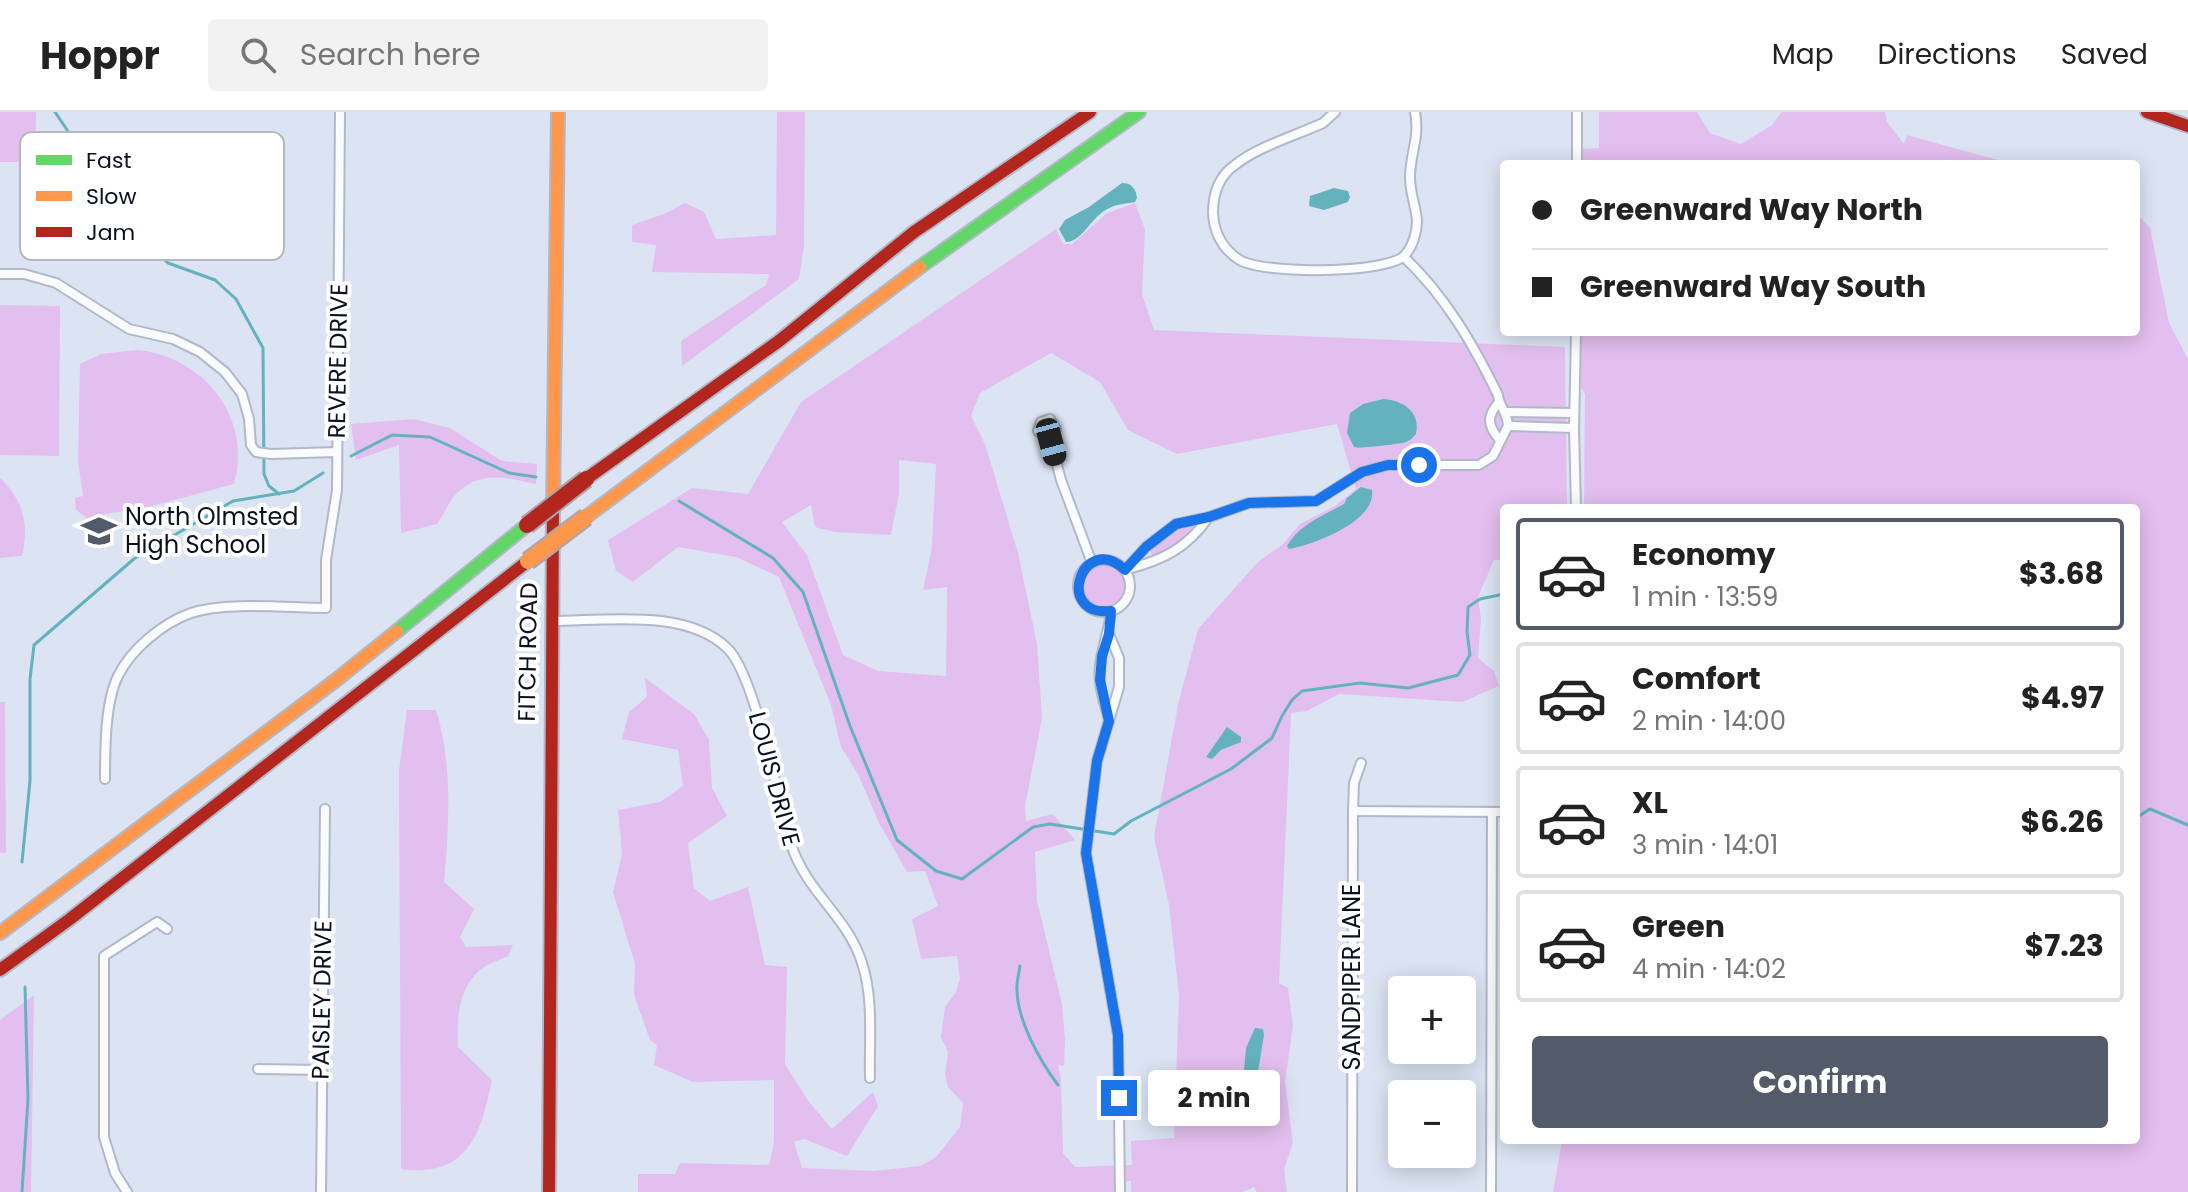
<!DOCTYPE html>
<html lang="en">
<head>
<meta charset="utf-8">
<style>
  :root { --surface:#fff; --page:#f2f2f2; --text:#222; --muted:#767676; --line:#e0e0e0; --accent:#535a69 }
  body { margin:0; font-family:Poppins,sans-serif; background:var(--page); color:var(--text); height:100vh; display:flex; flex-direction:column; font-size:30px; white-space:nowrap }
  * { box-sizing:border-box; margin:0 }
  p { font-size:26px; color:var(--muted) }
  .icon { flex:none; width:44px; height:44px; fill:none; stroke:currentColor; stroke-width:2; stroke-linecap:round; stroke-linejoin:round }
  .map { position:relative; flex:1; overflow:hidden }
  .sheet { position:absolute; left:1500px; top:392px; width:640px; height:640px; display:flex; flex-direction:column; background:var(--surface); border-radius:8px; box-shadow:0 4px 20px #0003 }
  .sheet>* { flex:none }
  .guide { position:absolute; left:1500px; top:48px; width:640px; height:176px; border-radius:8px; box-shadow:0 4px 20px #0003; display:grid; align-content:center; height:176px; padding:0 32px; background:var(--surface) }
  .tools { position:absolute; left:1388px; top:864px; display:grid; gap:16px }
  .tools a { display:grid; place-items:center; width:88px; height:88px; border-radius:8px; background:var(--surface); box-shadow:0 4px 20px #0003; font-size:40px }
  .end { position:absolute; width:36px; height:36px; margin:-18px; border:10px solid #1a73e8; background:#fff; box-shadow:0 0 0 4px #fff }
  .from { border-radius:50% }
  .bubble { position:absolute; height:56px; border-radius:8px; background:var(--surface); box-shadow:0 4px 20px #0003; font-size:26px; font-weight:700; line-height:56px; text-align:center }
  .car { position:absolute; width:24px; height:48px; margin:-24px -12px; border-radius:10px; box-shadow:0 0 6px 2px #0007; background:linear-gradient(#222 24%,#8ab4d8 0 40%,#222 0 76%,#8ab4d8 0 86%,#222 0) }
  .guide b { display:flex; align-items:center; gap:28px; height:76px; font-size:30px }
  .guide b+b { border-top:2px solid var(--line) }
  .guide i { width:20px; height:20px; background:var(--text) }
  ul { padding:14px 0 0; list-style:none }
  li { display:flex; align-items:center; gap:24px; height:112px; margin:0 16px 12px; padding:0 16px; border:4px solid var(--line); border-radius:8px }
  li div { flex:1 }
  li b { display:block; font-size:30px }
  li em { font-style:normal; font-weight:700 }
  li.current { border-color:var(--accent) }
  li>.icon { width:72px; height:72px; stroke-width:1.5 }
  .cta { display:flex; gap:16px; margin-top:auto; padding:16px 32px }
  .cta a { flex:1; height:92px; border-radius:8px; background:var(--accent); color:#fff; font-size:32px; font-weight:700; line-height:92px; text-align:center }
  header { display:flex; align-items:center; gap:48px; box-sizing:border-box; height:112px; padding:0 40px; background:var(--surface); border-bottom:2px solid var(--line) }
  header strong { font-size:38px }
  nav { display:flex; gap:44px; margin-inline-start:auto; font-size:28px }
  .search { width:560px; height:72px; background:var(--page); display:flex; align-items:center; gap:20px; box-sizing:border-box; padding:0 28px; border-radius:8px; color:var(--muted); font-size:30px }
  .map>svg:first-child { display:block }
</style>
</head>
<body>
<header>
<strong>Hoppr</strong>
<div class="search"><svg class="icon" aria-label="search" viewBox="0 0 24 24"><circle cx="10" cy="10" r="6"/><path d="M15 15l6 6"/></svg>Search here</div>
<nav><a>Map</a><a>Directions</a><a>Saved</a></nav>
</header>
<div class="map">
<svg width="2188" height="1080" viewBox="0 0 2188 1080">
  <rect width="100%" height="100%" fill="#dce4f3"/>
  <!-- green -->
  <g fill="#e3bfef" fill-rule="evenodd">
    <path d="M0 0H36L35 50H0Z"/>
    <path d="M777 0H805L804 133 799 167 682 254 681 229 766 173 769 162 652 160 656 133 632 130V113L664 102 685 91 704 100 716 127 776 123Z"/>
    <path d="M1599 0H1697L1710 21 1741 32 1772 13 1782 0H1885L1887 10 1904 32 1907 23 2012 52H1581V37L1599 36Z"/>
    <path d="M1135 91 1145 117 1142 182 1154 218 1565 235 1567 396H1504V448H1494L1478 485 1481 507 1478 546 1494 559 1499 574 1462 590 1339 582 1307 599 1291 601 1279 871 1288 876 1293 914 1285 970 1293 1031 1284 1057 1287 1080H1257L1254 1075 1242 1080H1131V1069L1114 1068V1080H638V1062H675L680 1051 769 1053 774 1030V968L693 970 654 953 657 933 650 928 634 883 635 852 613 780 622 742 618 698 660 690 683 674 678 638 622 627 629 600 647 585 645 566 694 602 709 628 712 676 727 704 688 731 694 776 710 789 748 775 765 853 787 855 785 952 809 990 832 1017 873 980 878 994 847 1044 804 1027 794 1030 802 1056 873 1059 920 1054 936 1045 960 1015 963 991 948 975 945 962 948 940 941 925 945 895 956 880 960 867 957 844 921 847 912 807 938 794 925 759 907 760 879 711 858 662 841 635 831 593 779 465 736 445 678 435 633 470 616 459 608 428 692 376 748 382 801 290 1056 117 1063 132H1072L1107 101ZM1051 241 1100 270 1128 318 1177 342 1337 312 1356 377 1335 394 1300 412 1282 433 1259 449 1198 517 1178 593 1154 725 1169 793 1179 884 1174 1026 1131 1029 1132 1053 1075 1055 1063 1041 1061 968 1058 953 1064 954 1065 927 1062 892 1037 789 1035 740 1075 728 1053 702 1026 709 1025 694 1042 606 1037 532 1018 441 985 332 971 304 980 281ZM899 348 936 352 932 435 923 478 947 475 946 564 878 559 843 543 807 443 782 410 811 393 815 415 835 420 891 423 899 381Z"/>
    <path d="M2137 102 2150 116 2169 211 2188 247V1080H1553L1562 1028H2136V396H1584L1585 282 1581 276V220H2136Z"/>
    <path d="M0 193 60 194 59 344 0 343Z"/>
    <path d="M138 238C204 245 253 306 234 372L140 397 104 402 106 410 93 411 76 398 75 386 83 384 78 350 80 252 101 242Z"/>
    <path d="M414 307 450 316 502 349 537 352 536 372C507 366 482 358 458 380 449 388 444 403 437 412L401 421 399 333 356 348 351 312Z"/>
    <path d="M0 366C24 388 29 414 22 444L0 446Z"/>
    <path d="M1197 411 1198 414 1183 430 1156 445 1151 442V434L1176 417Z"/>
    <circle cx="1104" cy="473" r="21"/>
    <path d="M0 590H5L6 741H0Z"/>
    <path d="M407 598H436C453 653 449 713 444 770L474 797 460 825 466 835 513 833 508 844C500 848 487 852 480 858 457 878 457 908 458 935L492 968C481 1022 468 1066 401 1057V1042L399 659Z"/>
    <path d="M34 883 31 1080H0V908Z"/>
  </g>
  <!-- water -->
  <g fill="#63b2be">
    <path d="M1122 71C1132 71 1136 77 1137 86L1135 90C1124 92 1114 92 1104 99 1091 107 1081 130 1066 130L1059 117 1065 108 1089 95Z"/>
    <path d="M1334 76 1348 79 1350 85 1348 90 1324 98 1309 94 1310 84Z"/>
    <path d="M1383 287C1403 288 1421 300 1416 322 1412 326 1411 328 1406 330 1400 332 1359 337 1354 335L1347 321 1350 301 1363 292Z"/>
    <path d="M1361 375 1372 378C1377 409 1313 433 1289 437L1287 434C1300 412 1323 404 1344 392L1347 386Z"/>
    <path d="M1227 615 1241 625V630L1221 638 1212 647 1206 645Z"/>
    <path d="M1255 916 1263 917 1264 923 1255 978 1251 988 1243 986 1242 979 1246 936Z"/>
  </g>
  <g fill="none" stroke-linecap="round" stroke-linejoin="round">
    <!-- stream -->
    <g stroke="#63b2be" stroke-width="3">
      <path d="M55 0 140 126 168 151 215 168 236 187 263 236 264 362 269 374 279 382"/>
      <path d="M351 344 392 323 430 325 509 361 536 365"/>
      <path d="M679 389 773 446 803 480 850 614 897 728 936 759 962 767 1033 715 1050 712 1114 722 1131 709 1231 657 1272 626 1282 604 1292 588 1302 579 1360 571 1408 576 1458 563 1470 543 1467 520 1468 495 1480 487 1504 482"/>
      <path d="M2136 706 2150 697 2188 713"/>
      <path d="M22 750 30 669V567L34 533 135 446 233 389 294 379 323 361"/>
      <path d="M1020 854C1019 862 1016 871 1017 879 1018 910 1040 949 1058 973"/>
      <path d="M22 1080 28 987 25 875"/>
    </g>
    <!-- street casing -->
    <g stroke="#b1b9c8" stroke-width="12">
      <g id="street">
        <path d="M1335 0 1323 11C1297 23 1257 35 1235 53 1219 64 1213 82 1213 101 1214 120 1222 136 1238 147 1260 163 1389 162 1405 143 1413 134 1417 120 1417 109 1416 95 1410 81 1410 66 1410 41 1420 26 1415 0"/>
        <path d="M1577 0V52"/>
        <path d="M1404 145C1446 185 1473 232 1498 283 1499 294 1508 301 1508 314"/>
        <path d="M0 162H24L56 171 129 217 173 227 200 240 225 260 242 282 249 307 251 333 256 340 271 342 337 340"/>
        <path d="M1499 290C1487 304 1487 313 1499 327"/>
        <path d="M1507 300 1574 301"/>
        <path d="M1508 314 1574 316"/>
        <path d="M1051 330 1038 319 1041 310 1050 307 1056 317 1051 330 1061 368 1092 451"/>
        <path d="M1576 396 1574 316 1576 220"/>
        <circle cx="1104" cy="474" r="26"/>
        <path d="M1128 457C1163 448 1187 436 1208 406"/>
        <path d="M1125 458 1146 435 1176 412 1209 405 1249 391 1316 389 1362 360 1388 353H1479L1493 344 1508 314"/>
        <path d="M551 509C605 509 685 496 727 536 755 562 778 689 791 732 806 780 848 805 862 851 874 887 869 929 870 966"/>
        <path d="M1109 522 1119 546V575L1097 649 1086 741 1118 923 1120 1080"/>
        <path d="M1109 608C1106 596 1101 582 1100 570 1097 547 1109 522 1111 499"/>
        <path d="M105 667C105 638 105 590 118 564 131 537 163 511 191 501 227 489 288 496 326 496V448L337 378 340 0"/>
        <path d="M1353 699 1504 700"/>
        <path d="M258 957 321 958"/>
        <path d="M127 1080 115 1061 104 1025V844L157 810 167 817"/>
        <path d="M321 1080 325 697"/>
        <path d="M1352 1080 1353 699 1354 671 1361 651"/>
        <path d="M1491 1080 1492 700"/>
      </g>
    </g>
    <!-- fast casing -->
    <g stroke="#b1b9c8" stroke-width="16">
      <g id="fast">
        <path d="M920 155 1139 0"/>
        <path d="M397 519 527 413"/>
      </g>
    </g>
    <!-- slow casing -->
    <g stroke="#b1b9c8" stroke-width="16">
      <g id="slow">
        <path d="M553 396 558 0"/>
        <path d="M586 405 920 155"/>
        <path d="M0 821 336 568 397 519"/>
      </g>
    </g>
    <!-- jam casing -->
    <g stroke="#b1b9c8" stroke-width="16">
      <g id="jam">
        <path d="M2147 0 2188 14"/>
        <path d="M586 367 779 229 914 120 1090 0"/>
        <path d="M0 858 70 807 528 449"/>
        <path d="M549 1080 553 396"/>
      </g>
    </g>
    <!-- street -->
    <use href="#street" stroke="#fafbfd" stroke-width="8"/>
    <!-- fast -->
    <use href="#fast" stroke="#63d668" stroke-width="12"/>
    <!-- slow -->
    <use href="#slow" stroke="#ff974d" stroke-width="12"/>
    <!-- jam -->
    <use href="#jam" stroke="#b3261e" stroke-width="12"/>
    <!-- slow-bridge casing -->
    <g stroke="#aba4ab" stroke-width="20" stroke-linecap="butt">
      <path id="slow-bridge" d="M528 449 586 405"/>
    </g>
    <!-- jam-bridge casing -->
    <g stroke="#aba4ab" stroke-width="20" stroke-linecap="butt">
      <path id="jam-bridge" d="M527 413 586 367"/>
    </g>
    <!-- slow-bridge -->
    <use href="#slow-bridge" stroke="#ff974d" stroke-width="16"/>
    <!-- jam-bridge -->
    <use href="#jam-bridge" stroke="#b3261e" stroke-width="16"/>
  </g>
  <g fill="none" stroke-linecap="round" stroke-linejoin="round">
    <!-- route -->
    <path stroke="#1a73e8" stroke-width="10" d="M1119 986 1118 923 1086 741 1097 649 1109 609 1100 568 1102 544 1109 522 1111 499C1053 505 1083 418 1125 458L1146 435 1176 412 1209 405 1249 391 1316 389 1362 360 1388 353H1419"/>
  </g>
  <!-- icons -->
  <defs>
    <g id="school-bare" transform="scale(2.76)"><path d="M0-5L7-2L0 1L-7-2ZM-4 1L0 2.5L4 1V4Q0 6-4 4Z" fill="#535a69" stroke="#fff" stroke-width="2.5" paint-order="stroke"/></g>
  </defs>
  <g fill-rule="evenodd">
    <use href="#school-bare" x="99" y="419"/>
  </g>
  <g text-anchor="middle" stroke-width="8" stroke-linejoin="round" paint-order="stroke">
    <!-- street labels -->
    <g font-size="24" fill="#09101f" stroke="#fff">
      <text transform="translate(338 249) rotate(-89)" y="8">REVERE DRIVE</text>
      <text transform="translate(528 540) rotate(-89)" y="8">FITCH ROAD</text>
      <text transform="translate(774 667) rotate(75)" y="8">LOUIS DRIVE</text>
      <text transform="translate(1352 865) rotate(-90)" y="8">SANDPIPER LANE</text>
      <text transform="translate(322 888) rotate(-89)" y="8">PAISLEY DRIVE</text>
    </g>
    <!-- poi labels -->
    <g font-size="24" fill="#09101f" stroke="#fff" text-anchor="start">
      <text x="125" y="413">North Olmsted<tspan x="125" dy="28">High School</tspan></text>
    </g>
  </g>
  <!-- legend -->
  <rect x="20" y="20" width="264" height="128" rx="12" fill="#fff" stroke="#b5b7bc" stroke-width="2"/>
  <rect x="36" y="43" width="36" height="10" fill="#63d668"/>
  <rect x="36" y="79" width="36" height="10" fill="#ff974d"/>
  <rect x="36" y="115" width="36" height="10" fill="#b3261e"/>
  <g font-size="22" fill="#09101f">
    <text x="86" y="56">Fast</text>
    <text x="86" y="92">Slow</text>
    <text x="86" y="128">Jam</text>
  </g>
</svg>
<div class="tools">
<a>+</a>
<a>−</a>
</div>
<i class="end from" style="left:1419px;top:353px"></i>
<i class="end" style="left:1119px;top:986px"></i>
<div class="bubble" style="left:1148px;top:958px;width:132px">2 min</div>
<i class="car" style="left:1051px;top:330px;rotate:165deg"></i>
<div class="guide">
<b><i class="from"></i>Greenward Way North</b>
<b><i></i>Greenward Way South</b>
</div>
<section class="sheet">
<ul>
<li class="current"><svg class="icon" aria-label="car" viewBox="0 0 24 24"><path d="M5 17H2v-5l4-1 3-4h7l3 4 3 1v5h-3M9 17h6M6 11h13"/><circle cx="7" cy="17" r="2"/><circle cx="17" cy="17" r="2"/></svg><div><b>Economy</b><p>1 min · 13:59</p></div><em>$3.68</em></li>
<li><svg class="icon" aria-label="car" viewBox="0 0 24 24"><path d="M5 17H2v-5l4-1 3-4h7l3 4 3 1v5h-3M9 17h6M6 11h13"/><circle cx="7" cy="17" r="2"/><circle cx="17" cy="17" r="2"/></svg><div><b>Comfort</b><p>2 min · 14:00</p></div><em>$4.97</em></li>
<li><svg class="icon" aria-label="car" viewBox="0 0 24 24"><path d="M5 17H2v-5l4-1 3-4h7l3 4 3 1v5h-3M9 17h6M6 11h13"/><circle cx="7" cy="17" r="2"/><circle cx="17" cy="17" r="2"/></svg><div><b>XL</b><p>3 min · 14:01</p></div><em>$6.26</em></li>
<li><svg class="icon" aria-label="car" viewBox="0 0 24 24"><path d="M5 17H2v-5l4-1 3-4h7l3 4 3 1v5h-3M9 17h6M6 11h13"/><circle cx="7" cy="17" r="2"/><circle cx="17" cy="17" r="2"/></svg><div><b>Green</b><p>4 min · 14:02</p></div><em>$7.23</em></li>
</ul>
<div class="cta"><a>Confirm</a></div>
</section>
</div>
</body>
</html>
